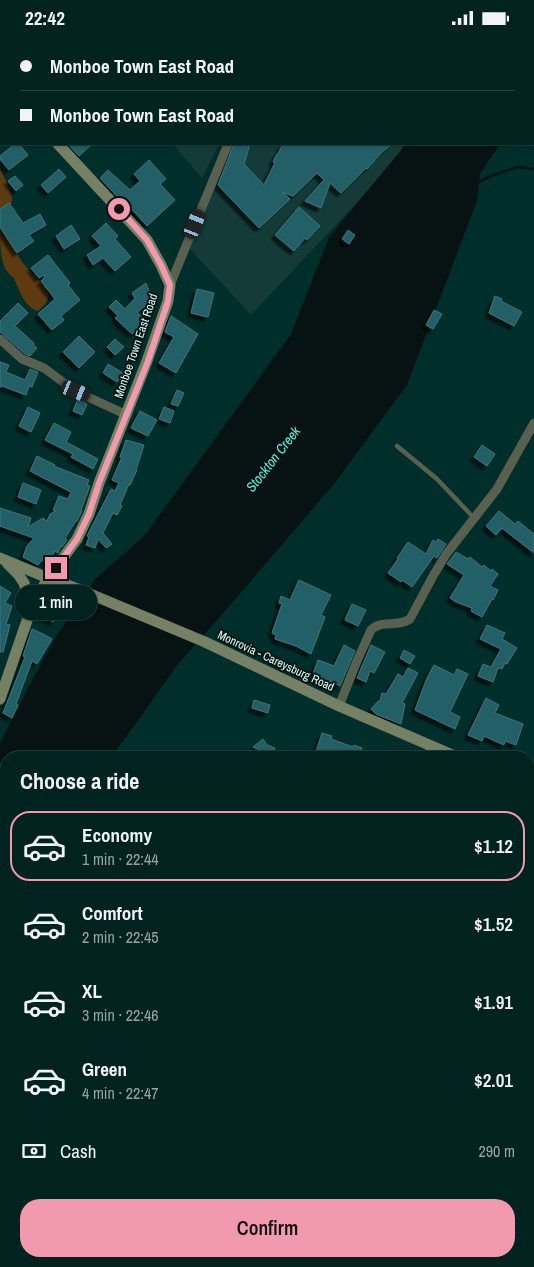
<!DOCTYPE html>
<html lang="en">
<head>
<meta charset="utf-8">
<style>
  :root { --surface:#002320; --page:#0e2f2d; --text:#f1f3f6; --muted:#95a4a5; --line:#22403e; --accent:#f29aad }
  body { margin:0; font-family:"Archivo Narrow",sans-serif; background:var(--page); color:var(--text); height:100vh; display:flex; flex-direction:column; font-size:19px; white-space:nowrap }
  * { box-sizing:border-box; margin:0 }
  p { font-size:16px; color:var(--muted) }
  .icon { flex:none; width:28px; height:28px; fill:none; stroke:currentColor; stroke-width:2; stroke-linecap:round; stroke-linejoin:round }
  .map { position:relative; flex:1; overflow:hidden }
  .panel { position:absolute; left:0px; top:716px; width:535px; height:516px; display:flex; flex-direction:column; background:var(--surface); border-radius:20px 20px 0 0; box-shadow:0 1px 4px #0004,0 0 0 1px var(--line) }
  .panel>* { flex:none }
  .guide { position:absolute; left:0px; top:0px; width:535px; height:110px; box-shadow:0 1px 4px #0004,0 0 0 1px var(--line); display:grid; align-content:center; height:110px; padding:0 20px; background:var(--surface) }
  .end { position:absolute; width:22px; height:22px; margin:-11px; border:6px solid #f29aad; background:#111; box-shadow:0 0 0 2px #111 }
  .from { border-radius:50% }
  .bubble { position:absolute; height:35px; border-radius:18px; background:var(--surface); box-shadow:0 1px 4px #0004,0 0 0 1px var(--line); font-size:16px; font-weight:600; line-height:35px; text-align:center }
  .car { position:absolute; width:15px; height:30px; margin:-15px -8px; border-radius:6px; box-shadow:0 0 4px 1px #0007; background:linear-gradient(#222 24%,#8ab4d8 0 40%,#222 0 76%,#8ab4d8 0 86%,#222 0) }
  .guide b { display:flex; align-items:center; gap:18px; height:48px; font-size:19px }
  .guide b+b { border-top:1px solid var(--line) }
  .guide i { width:12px; height:12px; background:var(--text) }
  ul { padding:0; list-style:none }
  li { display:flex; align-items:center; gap:15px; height:70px; margin:0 10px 8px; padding:0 10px; border:2px solid transparent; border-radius:20px }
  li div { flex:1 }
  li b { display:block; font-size:19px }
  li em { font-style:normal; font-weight:600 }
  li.active { border-color:var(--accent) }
  li>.icon { width:45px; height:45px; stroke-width:1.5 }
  h2 { padding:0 20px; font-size:22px; line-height:60px }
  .pay { display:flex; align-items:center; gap:12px; height:55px; padding:0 20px; font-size:19px }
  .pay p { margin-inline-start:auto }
  .primary-button { display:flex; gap:10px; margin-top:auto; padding:10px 20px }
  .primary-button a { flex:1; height:58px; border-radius:20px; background:var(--accent); color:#111; font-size:20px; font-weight:600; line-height:58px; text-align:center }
  .status { display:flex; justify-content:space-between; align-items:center; height:35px; padding:0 25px; background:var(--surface); direction:ltr }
  .status svg { height:14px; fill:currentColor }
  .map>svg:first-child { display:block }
</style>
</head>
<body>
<div class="status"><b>22:42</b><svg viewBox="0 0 49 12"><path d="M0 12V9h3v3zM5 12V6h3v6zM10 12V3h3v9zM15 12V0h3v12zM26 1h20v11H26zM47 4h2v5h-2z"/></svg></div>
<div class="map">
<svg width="534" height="1232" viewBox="0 0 534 1232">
  <defs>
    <filter id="shadow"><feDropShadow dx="-4" dy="4" stdDeviation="1" flood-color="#0009"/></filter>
  </defs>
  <rect width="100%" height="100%" fill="#002f2b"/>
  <!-- built -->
  <g fill="#143b37">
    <path d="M76 0H326L325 1H77Z"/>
    <path d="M173 109H219L202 143Z"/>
    <path d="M230 109H406L409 112 251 280 190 214Z"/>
  </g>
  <!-- green -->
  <g fill="#5d3a10">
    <path d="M0 134C4 143 17 162 10 172 8 175 3 177 0 179Z"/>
    <path d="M0 195 10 207 22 227 46 253 49 261 46 268 38 276C24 272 19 255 14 243 0 235 0 212 0 195Z"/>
  </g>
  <!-- water -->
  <path fill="#071312" d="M404 109H500L480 139 477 166 407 350 334 449 219 583 177 630 137 687 111 722H6V866L0 882V708L36 638 55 603 96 543 145 500 291 299 329 202 402 114Z"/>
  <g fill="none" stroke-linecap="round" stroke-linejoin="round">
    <!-- stream -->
    <path stroke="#071312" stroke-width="2.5" d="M476 148 491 141 517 132 534 134"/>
  </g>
  <!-- building -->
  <g fill="#225f66" stroke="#3b777e" filter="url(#shadow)">
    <path d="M15 109H19L28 120 9 135 0 124V121Z"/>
    <path d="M68 109H92L79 121Z"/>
    <path d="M234 109H250L244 129 264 150 275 128 273 127 277 119H278L283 109H392L382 117 367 134 366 133 341 158 330 148 321 173 305 166 324 145 317 138 293 161 282 157 290 164 259 193 218 150Z"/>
    <path d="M149 125 166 144 160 149 175 165 147 191 128 170 126 171 100 143 108 135 130 155 140 146 134 139Z"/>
    <path d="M59 134 66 142 48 158 41 150Z"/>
    <path d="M15 141 23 150 16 156 8 146Z"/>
    <path d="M9 168 23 188 40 179 46 190 29 200 34 206 17 218 0 192V174Z"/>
    <path d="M299 172 320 191 307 205 305 203 294 216 275 200Z"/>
    <path d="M106 188 118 201 115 204 131 222 115 236 103 223 93 230 87 220 101 211 92 201Z"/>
    <path d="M71 190 80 204 64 214 56 201Z"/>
    <path d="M348 195 355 200 349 209 342 204Z"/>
    <path d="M48 220 70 248 68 250 80 265 61 281 64 285 52 295 38 279 55 264 41 246 45 242 44 240 39 243 31 233Z"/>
    <path d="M146 248 149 256 150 268 146 267 148 269 137 277 145 285 132 299 115 283 118 281 109 272 116 265 125 274 135 263 132 258Z"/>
    <path d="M197 254 214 258 208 282 191 278Z"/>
    <path d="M495 261 502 264 501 266 522 277 514 291 489 278Z"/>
    <path d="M18 268 28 278 15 291 34 308 33 310 37 313 30 321 25 319 0 297V286Z"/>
    <path d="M434 275 442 279 433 294 426 290Z"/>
    <path d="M171 281 198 299 176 338 159 328 174 302 165 297Z"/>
    <path d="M79 301 95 317 79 333 63 317Z"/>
    <path d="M115 304 124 312 115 320 107 312Z"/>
    <path d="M0 327 9 330 6 337 25 345 30 334 38 337 32 352 29 351 26 360 2 351 1 352H0Z"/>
    <path d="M108 329 123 338 117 347 103 338Z"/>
    <path d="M177 355 184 358 178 371 171 369Z"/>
    <path d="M78 364 87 369 82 380 73 376Z"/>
    <path d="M28 372 40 378 31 397 19 391Z"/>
    <path d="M164 372 174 376 170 388 159 384Z"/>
    <path d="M140 376 157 385 148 401 131 393Z"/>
    <path d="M54 388 71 397 66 407 98 424 93 434 71 422 73 419 45 405Z"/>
    <path d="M126 405 144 410 136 435H137L130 450 129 449 120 470 122 471 117 480 113 478 103 498 112 509 106 513 98 504 95 513 86 510 89 502 87 501 111 454 115 456 119 448 112 445 122 422H120Z"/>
    <path d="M482 410 495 419 487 431 474 422Z"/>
    <path d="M37 421 55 430 54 431 89 445 87 450 90 451 81 475 82 476 77 486H76L65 503 67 505 62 512 61 511 58 518 55 516 48 528 42 525 38 530 23 522 27 511 34 503 0 491V473L31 483 28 492 43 483 47 486 50 479 56 476 53 475 59 461 68 464 71 457 30 436Z"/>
    <path d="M23 448 41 455 36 469 18 462Z"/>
    <path d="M499 476 515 489 518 486 534 499V518L502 493 496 500 486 491Z"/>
    <path d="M438 504 446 509 437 523 434 521 412 552 402 545 401 547 388 538 398 524 397 523 408 507 426 519 433 505 436 507Z"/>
    <path d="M456 517 468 524 470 522 482 532 484 530 491 536 492 534 498 539 490 551 498 555 493 565 492 564 482 582 471 576 472 573 456 567 450 563 464 540 447 529Z"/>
    <path d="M299 545 331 560 321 580 325 582 311 619 296 611 275 604 276 600 272 598 282 569 279 568 281 561 290 565Z"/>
    <path d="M0 551 11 558 5 568 12 571 6 589 10 590 3 617H0Z"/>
    <path d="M42 569 58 578 53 587 38 578Z"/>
    <path d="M352 569 366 575 358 591 345 585Z"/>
    <path d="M487 590 505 598 502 604 517 613 507 629 505 628 502 634 498 633 493 647 478 641 483 629 491 632 501 614 480 604Z"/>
    <path d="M32 594 43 599 52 604 37 629 32 626 16 669 18 670 12 683 3 678 25 622 23 621Z"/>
    <path d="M344 610 355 616 340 651 331 646 330 648 312 642 318 625 334 631Z"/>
    <path d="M371 610 385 617 374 638 370 636 366 647 357 643Z"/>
    <path d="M404 615 415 621 410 629 400 623Z"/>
    <path d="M434 630 454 640 457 634 468 639 450 677 460 682 455 694 415 675 427 643Z"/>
    <path d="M408 633 418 638 402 668 405 669 401 689 376 679 371 674 378 666H380L382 658 386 659 398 639 403 642Z"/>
    <path d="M486 663 499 670 495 678 523 689 516 710 505 706 504 710 484 701 482 706 468 700Z"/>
    <path d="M254 665 270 670 268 678 252 673Z"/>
    <path d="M322 698 332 701 331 704 353 712 354 710 362 713 359 722H324L315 720Z"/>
    <path d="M263 704 267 710 275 713 272 720 253 712Z"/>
  </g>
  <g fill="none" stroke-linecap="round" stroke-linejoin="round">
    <!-- lane -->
    <g stroke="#59604f" stroke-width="4.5">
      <path d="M147 0 148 1"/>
      <path d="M263 0 265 1"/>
      <path d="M397 411 437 444 474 483"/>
    </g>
    <!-- street -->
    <g stroke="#59604f" stroke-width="9">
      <path d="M338 1 340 0"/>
      <path d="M170 250 228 109"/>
      <path d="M0 304 22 324 44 333 75 356 127 380"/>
      <path d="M339 671 357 626 371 595C381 584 397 593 410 584L433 541 447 518 497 454 534 388"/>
      <path d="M427 722 431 712"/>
    </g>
    <!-- secondary -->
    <g stroke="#758065" stroke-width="11">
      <path d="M0 39 1 40"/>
      <path d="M0 523 48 543 83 556 205 607 339 671 457 722"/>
      <path d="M7 528 18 539 24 548 31 574"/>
      <path d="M0 664 31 574 48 543 77 504 89 479 99 448 147 326 168 266 170 250 161 230 147 205 58 109"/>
      <path d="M529 752 534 754"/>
    </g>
    <!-- rail casing -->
    <g stroke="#6c928e" stroke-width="4.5">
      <g id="rail">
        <path d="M0 846 6 848"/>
        <path d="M529 1018 534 1020"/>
      </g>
    </g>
    <!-- rail -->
    <use href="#rail" stroke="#001512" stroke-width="2.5" stroke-dasharray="8" stroke-linecap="butt"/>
  </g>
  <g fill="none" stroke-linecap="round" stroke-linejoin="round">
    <!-- route -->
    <path stroke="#f29aad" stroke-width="6" d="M56 533 77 504 89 479 99 448 148 326 168 266 170 250 161 230 147 205 119 174"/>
  </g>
  <g text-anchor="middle" stroke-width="4" stroke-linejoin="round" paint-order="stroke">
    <!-- street labels -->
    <g font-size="12" fill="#ddfbf7" stroke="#001512">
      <text transform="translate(136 311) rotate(-71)" y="4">Monboe Town East Road</text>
      <text transform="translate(276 626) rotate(25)" y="4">Monrovia - Careysburg Road</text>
    </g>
    <!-- water labels -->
    <g font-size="14" font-style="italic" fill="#61ecde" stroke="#001512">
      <text transform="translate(273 424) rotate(-52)" y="5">Stockton Creek</text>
    </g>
  </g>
</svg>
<i class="end from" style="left:119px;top:174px"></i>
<i class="end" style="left:56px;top:533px"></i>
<div class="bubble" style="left:15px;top:550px;width:82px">1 min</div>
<i class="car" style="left:195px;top:189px;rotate:22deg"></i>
<i class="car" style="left:76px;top:356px;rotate:112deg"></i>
<div class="guide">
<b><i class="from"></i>Monboe Town East Road</b>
<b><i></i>Monboe Town East Road</b>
</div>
<section class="panel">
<h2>Choose a ride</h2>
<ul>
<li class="active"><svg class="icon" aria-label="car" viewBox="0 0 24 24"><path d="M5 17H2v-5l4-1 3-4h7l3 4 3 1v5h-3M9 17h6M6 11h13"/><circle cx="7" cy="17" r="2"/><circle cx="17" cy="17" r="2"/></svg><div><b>Economy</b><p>1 min · 22:44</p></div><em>$1.12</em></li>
<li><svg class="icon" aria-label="car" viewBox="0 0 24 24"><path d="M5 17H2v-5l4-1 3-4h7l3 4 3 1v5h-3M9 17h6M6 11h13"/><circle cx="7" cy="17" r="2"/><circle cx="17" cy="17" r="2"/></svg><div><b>Comfort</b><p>2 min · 22:45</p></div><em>$1.52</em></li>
<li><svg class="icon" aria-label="car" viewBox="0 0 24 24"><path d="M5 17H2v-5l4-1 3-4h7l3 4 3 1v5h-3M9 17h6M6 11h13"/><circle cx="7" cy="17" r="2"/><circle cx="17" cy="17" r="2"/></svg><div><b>XL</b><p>3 min · 22:46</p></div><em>$1.91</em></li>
<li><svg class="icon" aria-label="car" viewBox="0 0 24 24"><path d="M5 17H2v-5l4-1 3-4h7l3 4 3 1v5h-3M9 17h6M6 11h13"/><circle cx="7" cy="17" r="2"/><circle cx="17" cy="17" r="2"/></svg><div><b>Green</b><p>4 min · 22:47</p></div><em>$2.01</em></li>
</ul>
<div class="pay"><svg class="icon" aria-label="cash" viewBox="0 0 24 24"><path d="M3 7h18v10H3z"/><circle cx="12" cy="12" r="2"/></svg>Cash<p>290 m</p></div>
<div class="primary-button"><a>Confirm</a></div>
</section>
</div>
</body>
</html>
